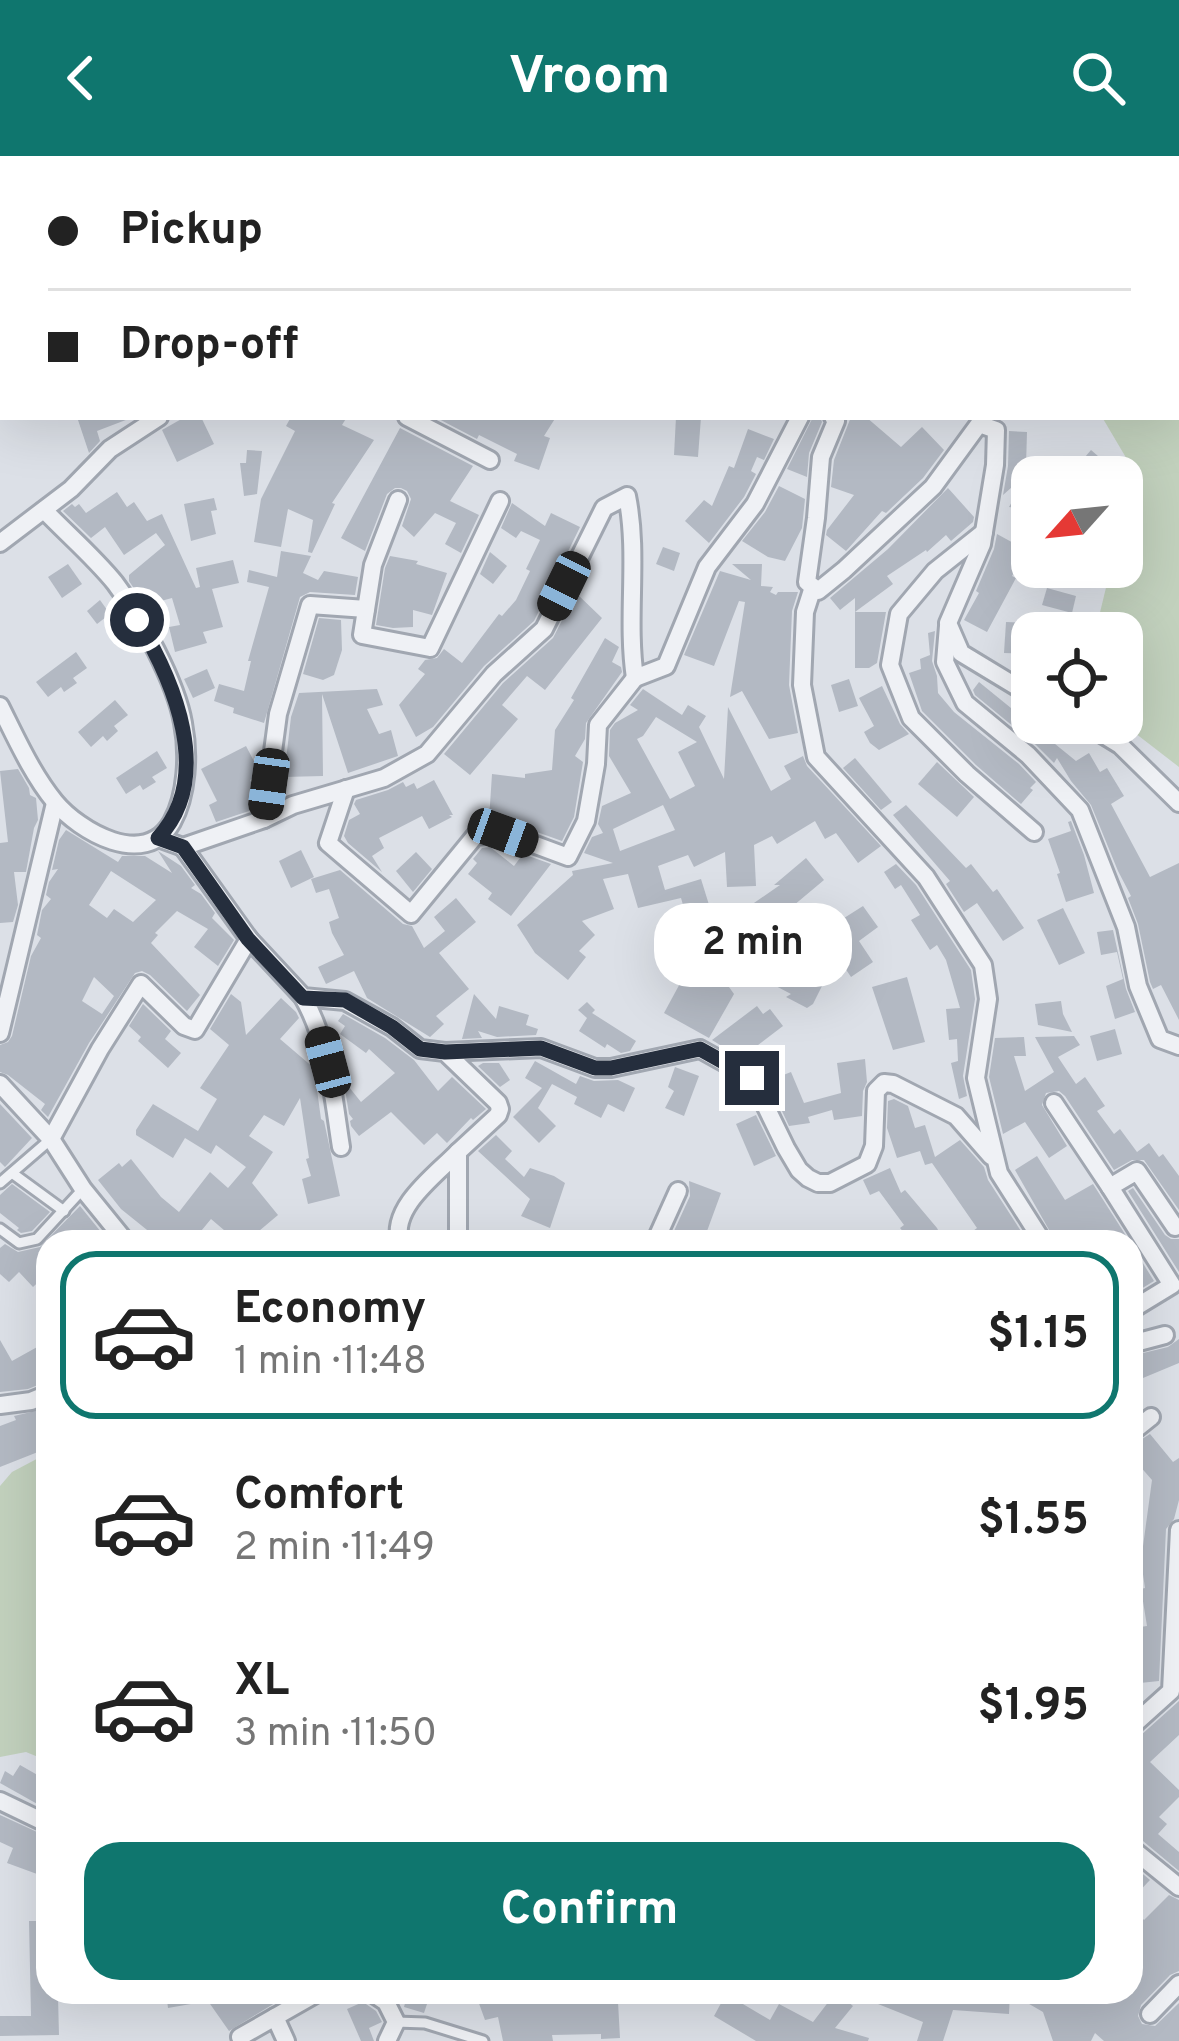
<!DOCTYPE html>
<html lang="en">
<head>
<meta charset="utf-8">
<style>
  :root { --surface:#fff; --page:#f2f2f2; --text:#222; --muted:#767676; --line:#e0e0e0; --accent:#0f766e }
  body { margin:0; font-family:Overpass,sans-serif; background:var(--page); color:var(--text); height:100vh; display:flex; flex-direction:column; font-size:45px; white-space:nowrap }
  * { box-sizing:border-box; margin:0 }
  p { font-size:39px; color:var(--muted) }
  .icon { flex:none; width:66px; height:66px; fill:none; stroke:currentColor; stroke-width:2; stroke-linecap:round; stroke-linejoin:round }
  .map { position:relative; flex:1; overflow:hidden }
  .side { position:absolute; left:36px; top:1074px; width:1107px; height:774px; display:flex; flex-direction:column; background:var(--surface); border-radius:36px; box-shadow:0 12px 48px #0002 }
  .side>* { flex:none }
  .guide { position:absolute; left:0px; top:0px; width:1179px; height:264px; box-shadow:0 12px 48px #0002; display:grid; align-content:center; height:264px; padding:0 48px; background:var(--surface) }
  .needle { width:78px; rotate:243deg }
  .controls { position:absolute; left:1011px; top:300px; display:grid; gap:24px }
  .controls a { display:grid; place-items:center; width:132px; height:132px; border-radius:24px; background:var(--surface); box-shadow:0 12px 48px #0002; font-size:60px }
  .end { position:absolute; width:54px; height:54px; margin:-27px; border:15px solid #252e3d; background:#fff; box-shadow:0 0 0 6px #fff }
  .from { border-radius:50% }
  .bubble { position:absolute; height:84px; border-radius:36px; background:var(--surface); box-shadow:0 12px 48px #0002; font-size:39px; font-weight:700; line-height:84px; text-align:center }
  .car { position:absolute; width:36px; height:72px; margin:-36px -18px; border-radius:15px; box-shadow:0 0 9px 3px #0007; background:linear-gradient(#222 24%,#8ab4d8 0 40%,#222 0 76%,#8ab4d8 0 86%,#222 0) }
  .guide b { display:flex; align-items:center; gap:42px; height:114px; font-size:45px }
  .guide b+b { border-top:3px solid var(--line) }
  .guide i { width:30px; height:30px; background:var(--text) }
  ul { padding:21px 0 0; list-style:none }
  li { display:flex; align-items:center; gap:36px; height:168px; margin:0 24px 18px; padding:0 24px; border:6px solid transparent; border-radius:36px }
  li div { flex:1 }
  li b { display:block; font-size:45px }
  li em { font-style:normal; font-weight:700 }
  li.current { border-color:var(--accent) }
  li>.icon { width:108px; height:108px; stroke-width:1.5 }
  .primary-button { display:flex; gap:24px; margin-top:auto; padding:24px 48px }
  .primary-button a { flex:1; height:138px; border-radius:36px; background:var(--accent); color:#fff; font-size:48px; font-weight:700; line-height:138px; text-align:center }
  header { display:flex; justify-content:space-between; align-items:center; height:156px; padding:0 48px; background:var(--accent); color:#fff; font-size:54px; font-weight:700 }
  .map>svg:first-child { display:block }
</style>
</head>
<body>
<header><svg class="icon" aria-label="back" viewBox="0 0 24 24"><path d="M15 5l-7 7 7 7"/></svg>Vroom<svg class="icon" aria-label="search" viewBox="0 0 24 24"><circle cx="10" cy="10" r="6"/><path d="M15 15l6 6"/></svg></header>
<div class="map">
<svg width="1179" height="1885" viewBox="0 0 1179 1885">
  <rect width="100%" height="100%" fill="#dce0e7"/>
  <!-- green -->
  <g fill="#c2d1bd">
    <path d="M607 0H1179V611L1122 567V477H1095L1111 411H1122V369L1125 356 1128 305 1102 261H1176V3H605Z"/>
    <path d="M48 1297V1605L26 1596 0 1601V1330L12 1316Z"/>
  </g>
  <!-- building -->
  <g fill="#b3b9c3" fill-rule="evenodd">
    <path d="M77 261H131V262L97 275 100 285 89 297Z"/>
    <path d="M185 261H201L214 288 177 306 162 274Z"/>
    <path d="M291 261H347L342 269 374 284 332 347 335 348 312 397 308 396 313 364 288 353 281 391 254 386 261 343 295 275 286 270Z"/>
    <path d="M435 261H556L544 280 550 282 539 314 514 305 517 298 479 279 477 283Z"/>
    <path d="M676 261H701L698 301 674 299Z"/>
    <path d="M813 261H820L822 266 809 297 807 321 787 313Z"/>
    <path d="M851 261H866L901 291 922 271 944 294 923 322 886 357 882 355 846 395 826 379 827 374 854 339 831 331 834 304Z"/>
    <path d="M400 272 473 310 450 345 479 359 461 397 445 388 456 367 435 357 414 381 402 370 411 343 407 335 401 332H395L387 338 365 395 341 382Z"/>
    <path d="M748 273 774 283 764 304 757 301 751 315 756 318 744 341 709 387 685 365 704 344 712 350 729 310 734 312Z"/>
    <path d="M1009 275 1027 276 1026 310 1034 312 1029 354 1009 351 1029 316 1003 339 1008 310Z"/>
    <path d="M247 294 262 295 257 338 244 340 240 307H246Z"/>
    <path d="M1091 294 1113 313 1106 321H1068Z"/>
    <path d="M779 330 805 343 802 372 785 405 768 401 742 385 765 356Z"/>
    <path d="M948 332 974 361 973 366 951 385 946 379 927 396 926 394 887 420 893 428 855 456H886L877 507 869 512H855V442L840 454 830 442 888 393Z"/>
    <path d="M117 336 127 351 134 346 147 365 162 358 196 432 200 431 196 412 233 404 239 427 212 433 223 471 203 476 207 487 175 496 169 471 180 469 172 442 150 448 151 451 147 452 129 425V419L165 389 156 377 124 399 105 371 91 382 63 355 72 348 75 351 79 348 86 357Z"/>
    <path d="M214 342 217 354 211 355 216 378 191 385 184 348Z"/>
    <path d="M512 347 545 370 551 357 580 371 534 465 484 510 433 571 416 581 399 549 425 518 418 513 425 504 437 502 444 493 462 507 499 458 502 460 516 444 530 415 526 413 540 384 521 375 516 382 501 372Z"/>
    <path d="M997 378 1026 394 1012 420 1016 422 987 476 964 464 979 437 976 435 994 393Z"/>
    <path d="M663 391 680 397 674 415 656 408Z"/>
    <path d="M281 395 311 400 303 417 318 424 324 415 358 421 355 439 310 436 300 441 264 567 233 557 234 552 214 545 219 528 244 535 251 505H248L269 431 247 426 249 414 277 421Z"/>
    <path d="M490 396 507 410 493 428 480 418Z"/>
    <path d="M390 400 418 405 416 408 447 417 432 459 413 454V471L393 472 376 469 385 412Z"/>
    <path d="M68 408 82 428 62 442 48 421Z"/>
    <path d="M732 408H762L761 430 773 431 770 436 776 439 778 436H798L792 455 789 529 798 577 769 583 742 535 730 541 745 446 739 445 714 510 684 499 720 415 751 424Z"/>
    <path d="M1047 432 1076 440 1072 457 1042 449Z"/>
    <path d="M576 437 602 462 545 534 527 520 502 549 518 563 470 619 444 598 503 527 553 482Z"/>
    <path d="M100 444 110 458 97 468 87 455Z"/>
    <path d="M319 462 341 464 342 494 334 519 323 524 303 518Z"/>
    <path d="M1006 466 1032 467V498L1004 497Z"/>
    <path d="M935 475 932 505 937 520 938 537 954 556 1019 608 1036 626 1030 632 1033 634 1021 648 976 609 922 555 909 517 921 513 920 503 930 499 928 477Z"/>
    <path d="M605 482 619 491 612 506 621 511 622 516 586 567 585 583 575 600 583 606 574 661 562 685 523 671 524 669 489 664 492 618 525 622V618L552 614 555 574 574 544 571 542Z"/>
    <path d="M76 496 87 512 73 522 77 527 64 536 61 531 48 541 36 526Z"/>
    <path d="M207 513 215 532 193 542 184 523Z"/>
    <path d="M849 523 858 550 839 556 831 529Z"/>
    <path d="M979 526 1076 605 1089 597 1100 616 1107 612 1124 640 1111 648 1150 721 1179 707V864L1161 829 1153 833 1150 826 1138 768 1128 742 1131 740 1118 715 1091 649 1071 625 1057 602 1054 607 1036 589 975 539 973 534Z"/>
    <path d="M882 530 900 568 909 578 879 594 870 587 864 576 874 570 859 542Z"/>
    <path d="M377 533 383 549 367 553 379 578 391 574 398 600 348 617 322 538 323 620 284 621 291 561 299 537Z"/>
    <path d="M643 533 682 559 688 549 706 560 699 571 724 623 728 551 771 635 791 623 784 610 803 600 807 610 881 690 858 707 836 677 825 683 815 665 777 688 772 680 754 689 756 730 727 731 725 696 694 711 688 699 658 710 665 734 701 723 710 752 686 759 681 742 638 752 628 718 603 723 614 753 582 765 595 779 579 795 586 801 568 824 535 797 517 769 573 719 572 715 613 707 584 697 592 681 603 677 598 668 602 650 631 637 609 600 610 574 615 567 638 554 630 549ZM656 561 697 586 678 596 695 630 670 643 637 583 643 580ZM663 649 675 674 620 695 613 673Z"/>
    <path d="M115 544 128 559 114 570 118 575 107 585 103 580 91 591 78 576Z"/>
    <path d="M246 590 258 613 257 620 250 624 255 634 252 654 216 666 209 649 217 645 201 613Z"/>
    <path d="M157 595 167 612 152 621 156 626 143 634 140 629 126 638 116 622Z"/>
    <path d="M855 602 892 646 881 654 843 612Z"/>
    <path d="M937 606 974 641 957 661 918 628Z"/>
    <path d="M18 613 29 632 30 639 36 642 38 664 34 672 26 716H14L18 749 13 766 0 767V687L8 686 0 615Z"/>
    <path d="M434 624 453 659H449L452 661 429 673 422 660 379 682 384 692 372 700 382 716 348 687 344 680 349 664 360 658 354 648 356 644 388 634 403 626 406 631 414 627 417 633Z"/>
    <path d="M906 649 966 712 971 708 993 736 997 733 1024 772 1003 785 977 747 964 756 946 728 950 725 893 659Z"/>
    <path d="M1071 665 1084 699 1094 737 1066 746 1057 718 1060 717 1048 683 1071 675 1068 666Z"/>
    <path d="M66 674 118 706 122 700H145L172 717 158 695 181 710 195 729 191 732 201 738 215 757 212 762 234 784 218 810 194 791 208 773 177 755 155 777 158 779 151 787 200 839 187 855 150 819 142 815 135 817 89 887 48 961 41 954 45 948 8 919 0 916V889L8 886 12 880 31 800 41 782 37 779 42 754 51 743 46 739 49 726 58 713 52 714 59 684ZM111 715 156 744 133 766 114 753 107 762 89 749ZM94 821 114 840 102 858 82 845Z"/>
    <path d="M490 691 514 710 523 698 551 708 511 760 488 743 492 737 468 718 477 707 473 703 482 692Z"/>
    <path d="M301 694 314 721 291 732 279 705Z"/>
    <path d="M416 696 432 713 413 736 396 715Z"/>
    <path d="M806 702 824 724 787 755 808 785 863 750 878 771 859 785 873 806 851 821 829 788 793 813 823 828 813 848 807 852 786 841 791 838 736 809 739 804 729 799V782L732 774 728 776V765L780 729H774Z"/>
    <path d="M896 708 916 729 971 814 975 843 963 920 967 940 959 943 951 907 958 905 957 883 949 884 946 853 960 852 946 804 937 789 930 794 911 764 920 759 901 729 895 733 884 716Z"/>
    <path d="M340 714 403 768 412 770 424 792 445 775 434 761 456 742 476 766 439 797 469 833 436 860 444 868 430 881 367 842 354 815 326 828 318 811 344 799 332 777 329 766 339 762 329 733 316 737 311 723Z"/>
    <path d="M1063 752 1085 797 1059 809 1037 764Z"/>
    <path d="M1113 774 1126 833 1135 856 1115 863 1106 830 1123 823 1117 796 1101 799 1097 776Z"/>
    <path d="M690 809 729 831 734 838 709 882 664 857Z"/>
    <path d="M907 821 925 886 893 894 872 831Z"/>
    <path d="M231 838 241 846 246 879 281 842 296 856 299 862 280 883 314 912 321 963 324 965 340 1040 308 1048 302 1023 311 1020 306 1003 309 1002 300 942 284 970 264 959 249 980 273 996 252 1027 278 1059 246 1086H238L211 1063 192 1086H162L121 1053 98 1024 119 1007 122 1011 131 1003 161 1041 179 1056 210 1016 228 1032 246 1011 216 989 211 998 185 982 173 1002 136 979V974L153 948 198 975 217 943 200 932 229 889 210 873Z"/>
    <path d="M474 838 496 863 499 850 529 859 526 869 538 873 536 879 497 881 478 875 482 882 462 883Z"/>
    <path d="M1061 845 1063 858 1072 876 1038 869 1035 848Z"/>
    <path d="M587 846 595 854 592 857 636 885 630 895 621 897 607 888 605 892 579 875 587 862 578 854Z"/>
    <path d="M143 848 171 875 165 883 181 897 168 912 138 885 141 881 129 870Z"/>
    <path d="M757 850 763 858 770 853 783 870 741 902 712 884Z"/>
    <path d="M343 858 385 882 414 904 438 935 452 921 486 953 473 964 471 962 447 987 437 977 424 989 391 956 359 980 351 970 350 965 353 963 349 958 345 933 349 931 361 946 395 917 369 893 366 897 340 878 345 870 338 865Z"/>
    <path d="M1115 873 1122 898 1097 905 1090 880Z"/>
    <path d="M1074 880 1080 889 1058 901 1076 928 1085 921 1105 950 1097 955 1114 978 1120 973 1137 996 1149 987 1159 1001 1163 998 1179 1020V1054L1144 1004H1132L1114 1014 1065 940 1059 935 1046 937 1042 949 1067 990 1049 1002 1025 966 1003 978 989 921 995 882 1024 881 1026 900H1014L1025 935 1054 916 1035 881Z"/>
    <path d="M865 903 867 926 863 935 862 960 834 964 832 954 808 961 810 967 789 970 768 925 791 916 804 947 841 937 837 907Z"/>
    <path d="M535 905 576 928 580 920 594 925 618 924 635 932 624 956 608 948 601 962 574 948 577 941 552 928 538 952 556 970 539 987 513 961 542 932 525 922Z"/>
    <path d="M483 907H499L510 924 500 931 478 910Z"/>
    <path d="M675 911 699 920 684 960 665 952 674 935 668 931Z"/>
    <path d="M894 943 908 950 915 972 925 969 935 1001 960 984 984 1011 988 1024 1028 1086H974L969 1078 977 1072 932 1007 925 1009 920 995 897 1002 887 972 888 945Z"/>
    <path d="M0 948 32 982 5 1011 0 1006Z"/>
    <path d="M756 959 776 1000 754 1010 736 968Z"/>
    <path d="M496 979 512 995 505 1003 524 1021 530 1012 554 1020 565 1027 550 1072 521 1060 530 1043 478 995Z"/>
    <path d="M1037 1000 1065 1044 1093 1028 1130 1086H1056L1015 1014Z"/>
    <path d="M890 1012 901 1037 905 1034 937 1072 944 1086H912L900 1072 904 1069 879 1035 870 1039 863 1024Z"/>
    <path d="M689 1025 721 1037 703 1086H669L690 1040Z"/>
    <path d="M12 1028 50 1056 32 1075 21 1077 17 1074 19 1072 0 1057V1039Z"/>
    <path d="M1133 1032 1165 1079 1171 1083H1179V1116L1128 1035Z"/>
    <path d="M80 1050 101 1076 91 1086H48V1117L33 1131 19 1116 9 1126 0 1118V1092L5 1088 18 1096 40 1091Z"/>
    <path d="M1131 1088 1154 1125 1131 1139Z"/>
    <path d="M1179 1183V1207L1131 1227V1200L1168 1191Z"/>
    <path d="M0 1184 12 1205 48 1185V1225L28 1233 0 1236Z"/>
    <path d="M48 1252V1292L0 1311V1270L16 1264 14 1260Z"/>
    <path d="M1150 1278 1173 1306 1179 1302V1344L1174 1363 1166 1373 1159 1525 1140 1527 1138 1494H1142L1140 1471 1147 1470 1141 1433 1145 1432 1141 1405 1152 1324 1138 1308 1131 1313V1290Z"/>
    <path d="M1179 1545V1579L1150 1606 1179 1634V1641L1159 1661 1167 1668 1158 1678 1179 1696V1715L1131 1675V1583L1140 1580Z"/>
    <path d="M20 1609 48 1625V1654L0 1627 5 1615 13 1620Z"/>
    <path d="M0 1659 48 1681 37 1718 7 1707 13 1692 0 1686Z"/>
    <path d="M1131 1708 1150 1724 1131 1744Z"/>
    <path d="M1169 1739 1179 1744V1815L1170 1819 1141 1849 1138 1860 1142 1868 1155 1870 1179 1847V1885H1104L1095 1877 1091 1885H1053L1043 1856 1024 1845 1029 1836H1060L1073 1844 1077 1836H1131V1750L1144 1764Z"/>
    <path d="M29 1765H48V1836H53V1841H58L59 1879 0 1880V1860H31Z"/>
    <path d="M166 1836H293L229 1875 208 1845 168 1852Z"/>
    <path d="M408 1836H431L424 1857 404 1851Z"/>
    <path d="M494 1836H585L588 1848 618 1846 620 1882 601 1883V1878L552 1879 553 1885H503L498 1861 485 1864 477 1842Z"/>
    <path d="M836 1836 853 1850 835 1872 869 1882 868 1885H756L714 1860 726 1838 770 1864 779 1848 813 1866Z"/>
    <path d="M848 1836H907L930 1845 933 1836H1010L1009 1858 953 1854 943 1885H917L923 1866Z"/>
    <path d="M363 1846 376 1855 382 1866 369 1872 374 1885H361L347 1853Z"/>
  </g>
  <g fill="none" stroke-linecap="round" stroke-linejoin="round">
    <!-- lane casing -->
    <g stroke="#a1a7b1" stroke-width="15">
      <g id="lane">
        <path d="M12 1017 64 1055"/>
        <path d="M0 1027 51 983"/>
        <path d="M0 1073 19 1087 37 1083 83 1033"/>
        <path d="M396 1866 425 1867 483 1885"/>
      </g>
    </g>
    <!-- street casing -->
    <g stroke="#a1a7b1" stroke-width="22">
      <g id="street">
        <path d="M342 0 345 3"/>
        <path d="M516 3 518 0"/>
        <path d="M407 261 490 304"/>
        <path d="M833 261 836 265 821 301 816 362 807 426 818 435 844 414 933 331 979 268 996 274 995 309 982 388 948 467 961 497 1032 540"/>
        <path d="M398 344 373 409 362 479 430 492 500 345"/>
        <path d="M984 376 935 415 899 458 890 509 911 562 967 618 1034 676"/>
        <path d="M0 387 71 333 110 293 159 261"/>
        <path d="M813 431 805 456 802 529 816 601 926 721 983 809 988 843 976 922 999 1017 1043 1086"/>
        <path d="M948 470 945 506 965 547 1028 599 1080 654 1126 771 1138 830 1160 883 1179 890"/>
        <path d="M0 550C16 582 32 618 55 646 79 675 145 714 172 666 187 639 189 598 183 567 176 526 140 460 115 427 94 401 67 378 44 354"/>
        <path d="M1084 567 1120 589 1179 647"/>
        <path d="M346 633 328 687 411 758 475 680 503 677 568 701 586 665 596 608 598 569 635 522"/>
        <path d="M264 663 278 558 310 449 366 453"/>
        <path d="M158 682 183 691 264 663 293 649 384 622 427 598 494 518 544 473 604 352 627 340C639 399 626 462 635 522L666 510 707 411 755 348 800 261"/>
        <path d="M183 691 249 783 303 841 345 845 392 871 420 893 445 896 498 947 500 953 498 959 458 996V1086"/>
        <path d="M303 841C329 887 333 940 341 991"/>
        <path d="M0 877 55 647"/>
        <path d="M445 896 541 892 595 912H611L700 893 752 922 786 992 799 1014 808 1022 818 1027H830L867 1008 874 990 876 935 884 927 893 928 956 960 991 1000"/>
        <path d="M0 928 51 983 83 1033 126 1086"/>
        <path d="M1054 947 1110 1031"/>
        <path d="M51 983 100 893 141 828 184 870 195 874 249 783"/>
        <path d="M400 1086C390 1051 437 1018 458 996"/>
        <path d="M655 1086 678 1035"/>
        <path d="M1131 1154 1172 1129 1110 1031 1137 1015 1175 1071"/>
        <path d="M1131 1188 1165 1179"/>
        <path d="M0 1249 31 1245 48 1238"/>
        <path d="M1131 1277 1151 1261"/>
        <path d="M1131 1571 1171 1535 1179 1374"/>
        <path d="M0 1645 48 1668"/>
        <path d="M1131 1692 1179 1731"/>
        <path d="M371 1836 386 1846 396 1866 387 1885"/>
        <path d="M1150 1858 1179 1828"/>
        <path d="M275 1861 286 1885"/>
        <path d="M240 1881 319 1836"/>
      </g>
    </g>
    <!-- lane -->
    <use href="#lane" stroke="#eff1f5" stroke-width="9"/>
    <!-- street -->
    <use href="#street" stroke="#eff1f5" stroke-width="16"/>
  </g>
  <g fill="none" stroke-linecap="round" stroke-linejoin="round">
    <!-- route -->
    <path stroke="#252e3d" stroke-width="15" d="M137 464C174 525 215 621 158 682L183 691 248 783 303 842 345 844 392 871 420 893 445 896 541 892 595 912H611L700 893 752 922"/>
  </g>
</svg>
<div class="controls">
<a><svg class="needle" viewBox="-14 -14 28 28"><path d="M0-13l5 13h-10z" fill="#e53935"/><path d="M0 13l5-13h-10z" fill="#767676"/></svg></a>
<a><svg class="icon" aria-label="locate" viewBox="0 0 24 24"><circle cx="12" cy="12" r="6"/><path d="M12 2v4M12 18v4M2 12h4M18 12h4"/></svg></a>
</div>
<i class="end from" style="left:137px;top:464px"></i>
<i class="end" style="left:752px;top:922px"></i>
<div class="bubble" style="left:654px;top:747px;width:198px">2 min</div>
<i class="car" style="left:564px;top:430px;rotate:206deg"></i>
<i class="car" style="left:269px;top:628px;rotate:188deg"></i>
<i class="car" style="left:503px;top:677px;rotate:110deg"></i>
<i class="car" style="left:328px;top:906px;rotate:345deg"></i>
<div class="guide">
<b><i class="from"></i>Pickup</b>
<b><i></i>Drop-off</b>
</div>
<section class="side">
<ul>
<li class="current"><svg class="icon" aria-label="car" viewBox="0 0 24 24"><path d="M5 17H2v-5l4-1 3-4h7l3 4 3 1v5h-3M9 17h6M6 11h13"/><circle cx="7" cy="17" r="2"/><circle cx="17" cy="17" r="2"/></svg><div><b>Economy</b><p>1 min · 11:48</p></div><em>$1.15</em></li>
<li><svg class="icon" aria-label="car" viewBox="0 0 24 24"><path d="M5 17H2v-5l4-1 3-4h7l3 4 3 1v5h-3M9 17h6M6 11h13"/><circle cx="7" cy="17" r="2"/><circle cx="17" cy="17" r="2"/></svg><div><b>Comfort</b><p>2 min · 11:49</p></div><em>$1.55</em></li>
<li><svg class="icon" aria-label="car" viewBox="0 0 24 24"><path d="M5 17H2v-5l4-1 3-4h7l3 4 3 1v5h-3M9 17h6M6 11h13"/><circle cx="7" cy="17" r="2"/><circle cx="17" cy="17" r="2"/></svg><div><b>XL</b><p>3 min · 11:50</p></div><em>$1.95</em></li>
</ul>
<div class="primary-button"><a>Confirm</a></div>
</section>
</div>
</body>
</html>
